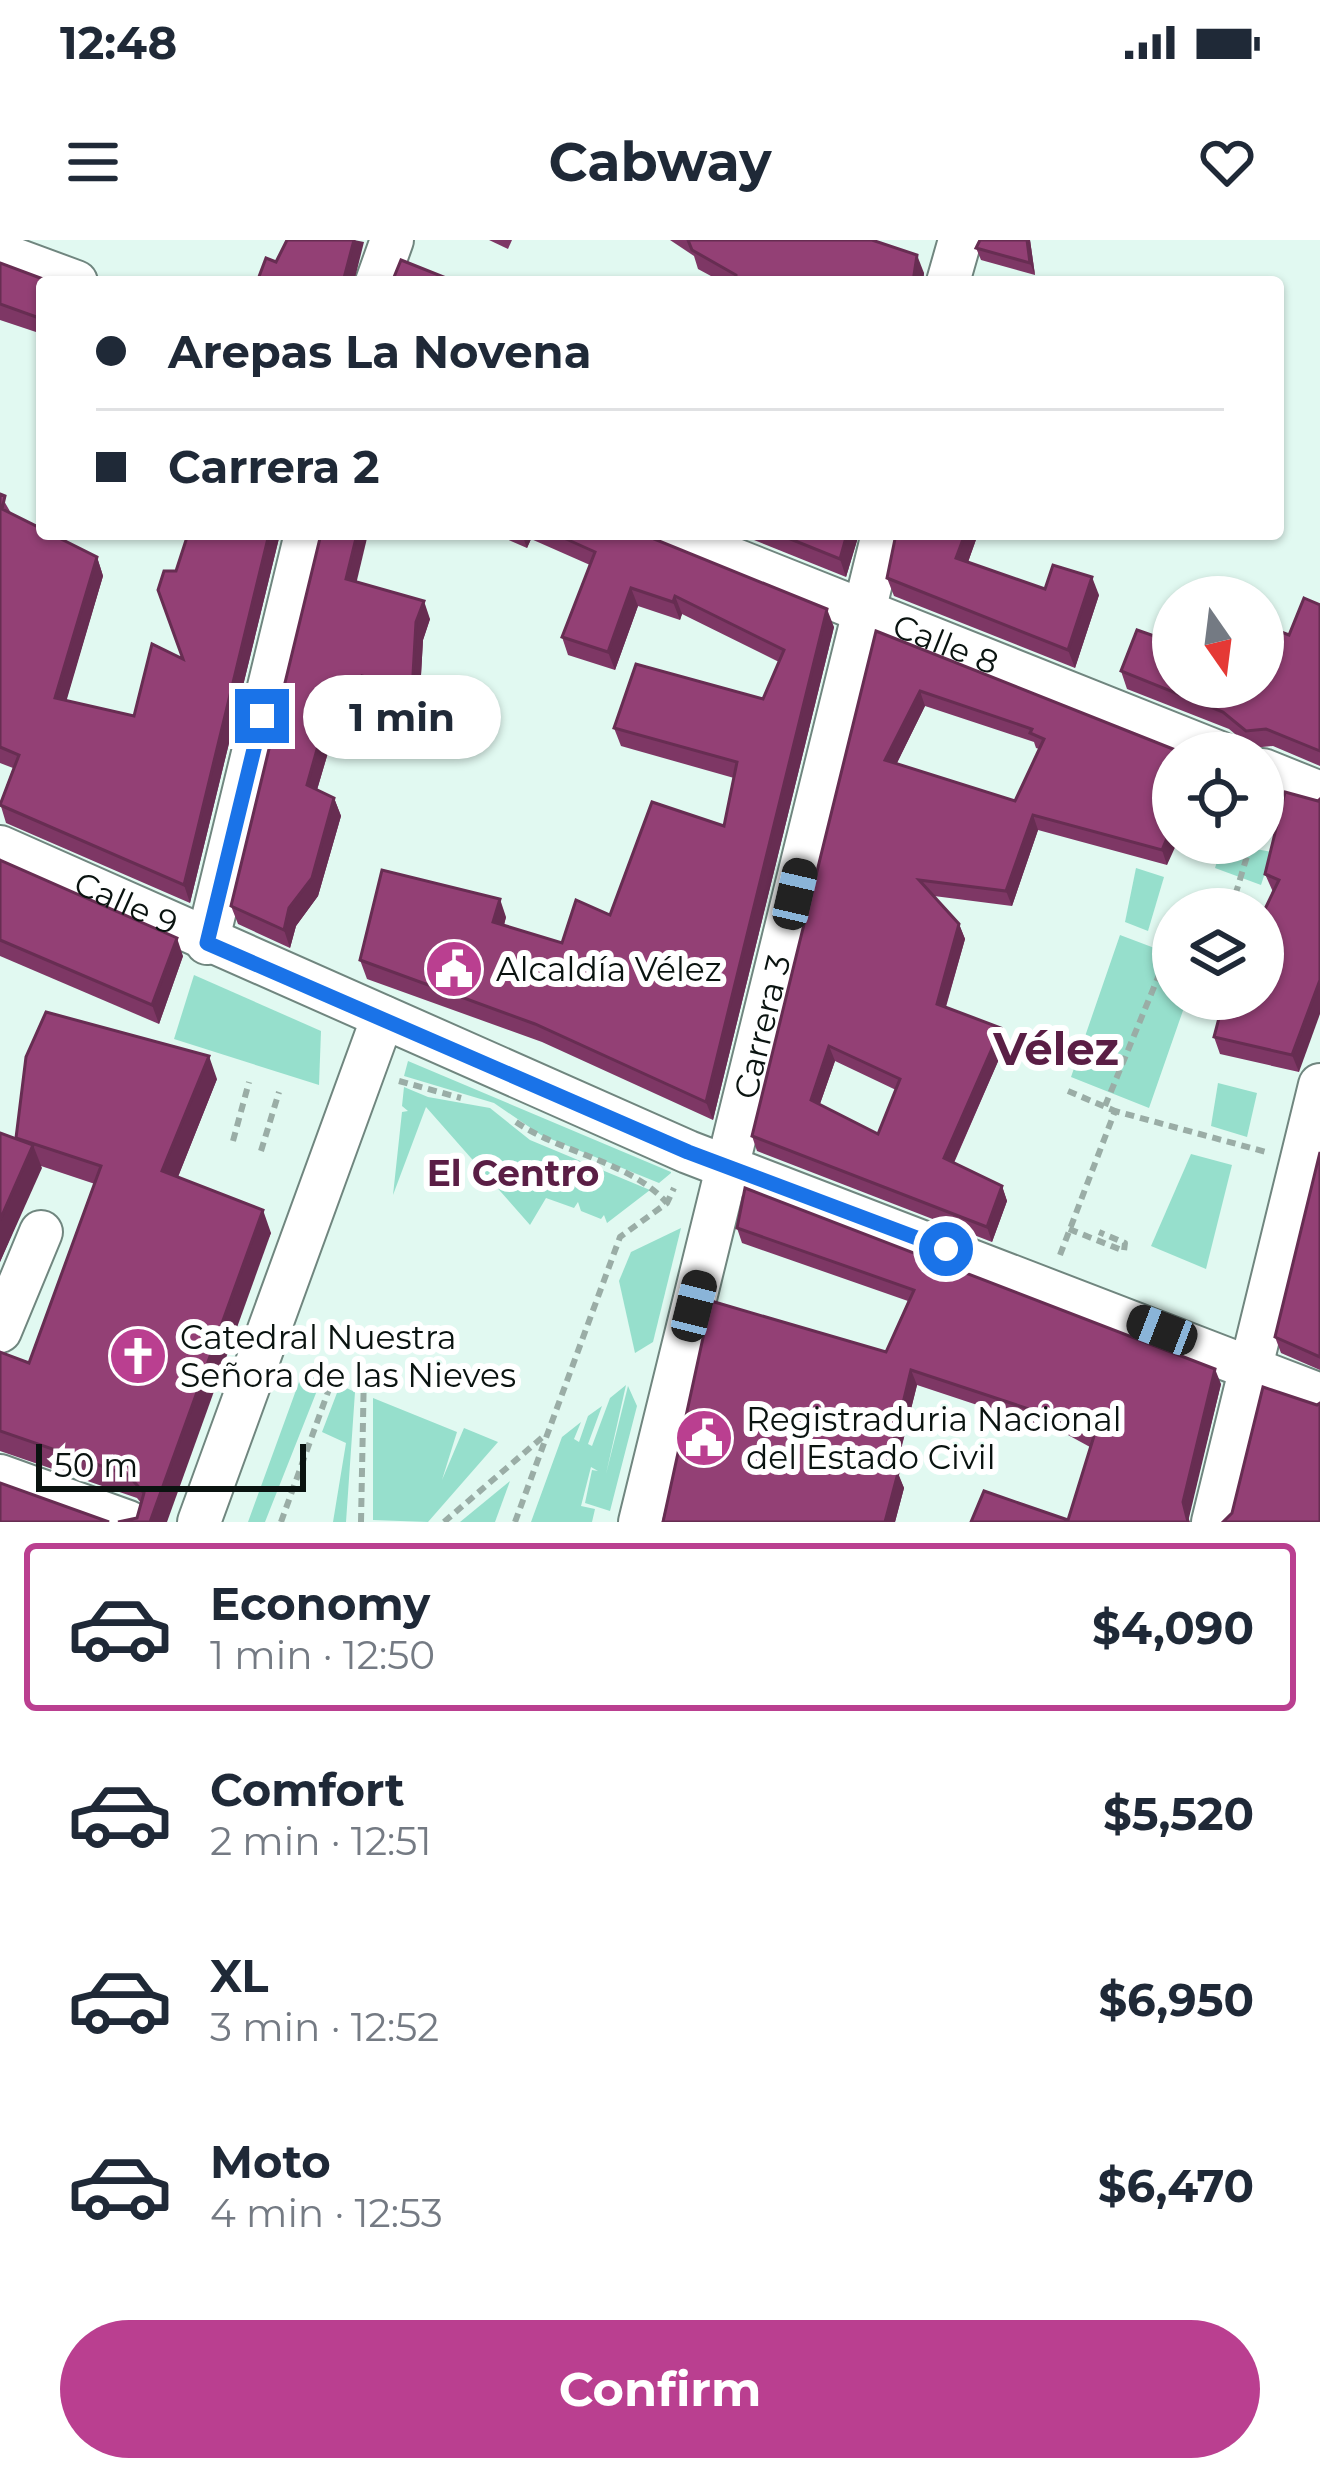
<!DOCTYPE html>
<html lang="en">
<head>
<meta charset="utf-8">
<style>
  :root { --surface:#fff; --page:#f2f2f3; --text:#1f2937; --muted:#747a83; --line:#e0e1e3; --accent:#ba3f90 }
  body { margin:0; font-family:Montserrat,sans-serif; background:var(--page); color:var(--text); height:100vh; display:flex; flex-direction:column; font-size:45px; white-space:nowrap }
  * { box-sizing:border-box; margin:0 }
  p { font-size:39px; color:var(--muted) }
  .icon { flex:none; width:66px; height:66px; fill:none; stroke:currentColor; stroke-width:2; stroke-linecap:round; stroke-linejoin:round }
  .map { position:relative; height:1282px; overflow:hidden }
  .panel { display:flex; flex-direction:column; background:var(--surface); flex:1 }
  .panel>* { flex:none }
  .guide { position:absolute; left:36px; top:36px; width:1248px; height:264px; border-radius:12px; box-shadow:0 3px 9px #0004; display:grid; align-content:center; height:264px; padding:0 60px; background:var(--surface) }
  .needle { width:78px; rotate:166deg }
  .controls { position:absolute; left:1152px; top:336px; display:grid; gap:24px }
  .controls a { display:grid; place-items:center; width:132px; height:132px; border-radius:50%; background:var(--surface); box-shadow:0 3px 9px #0004; font-size:60px }
  .scale { position:absolute; left:36px; bottom:30px; width:270px; box-sizing:border-box; padding-left:12px; border:6px solid #0a1310; border-top:0; font-size:33px; line-height:42px; white-space:nowrap; color:#0a1310; -webkit-text-stroke:9px #fff; paint-order:stroke }
  .end { position:absolute; width:54px; height:54px; margin:-27px; border:15px solid #1a73e8; background:#fff; box-shadow:0 0 0 6px #fff }
  .from { border-radius:50% }
  .bubble { position:absolute; height:84px; border-radius:42px; background:var(--surface); box-shadow:0 3px 9px #0004; font-size:39px; font-weight:700; line-height:84px; text-align:center }
  .car { position:absolute; width:36px; height:72px; margin:-36px -18px; border-radius:15px; box-shadow:0 0 9px 3px #0007; background:linear-gradient(#222 24%,#8ab4d8 0 40%,#222 0 76%,#8ab4d8 0 86%,#222 0) }
  .guide b { display:flex; align-items:center; gap:42px; height:114px; font-size:45px }
  .guide b+b { border-top:3px solid var(--line) }
  .guide i { width:30px; height:30px; background:var(--text) }
  ul { padding:21px 0 0; list-style:none }
  li { display:flex; align-items:center; gap:36px; height:168px; margin:0 24px 18px; padding:0 36px; border:6px solid transparent; border-radius:12px }
  li div { flex:1 }
  li b { display:block; font-size:45px }
  li em { font-style:normal; font-weight:700 }
  li.active { border-color:var(--accent) }
  li>.icon { width:108px; height:108px; stroke-width:1.5 }
  .action { display:flex; gap:24px; margin-top:auto; padding:24px 60px }
  .action a { flex:1; height:138px; border-radius:72px; background:var(--accent); color:#fff; font-size:48px; font-weight:700; line-height:138px; text-align:center }
  .status { display:flex; justify-content:space-between; align-items:center; height:84px; padding:0 60px; background:var(--surface); direction:ltr }
  .status svg { height:33px; fill:currentColor }
  header { display:flex; justify-content:space-between; align-items:center; height:156px; padding:0 60px; background:var(--surface); font-size:54px; font-weight:700 }
  .map>svg:first-child { display:block }
</style>
</head>
<body>
<div class="status"><b>12:48</b><svg viewBox="0 0 49 12"><path d="M0 12V9h3v3zM5 12V6h3v6zM10 12V3h3v9zM15 12V0h3v12zM26 1h20v11H26zM47 4h2v5h-2z"/></svg></div>
<header><svg class="icon" aria-label="menu" viewBox="0 0 24 24"><path d="M4 6h16M4 12h16M4 18h16"/></svg>Cabway<svg class="icon" aria-label="heart" viewBox="0 0 24 24"><path d="M12 20l-8-8c-3-5 5-10 8-4 3-6 11-1 8 4z"/></svg></header>
<div class="map">
<svg width="1320" height="1282" viewBox="0 0 1320 1282">
  <rect width="100%" height="100%" fill="#e1f9f1"/>
  <!-- green -->
  <g fill="#96dfcc">
    <path d="M1223 603 1272 612 1261 645 1215 628Z"/>
    <path d="M1136 628 1164 637 1148 691 1125 682Z"/>
    <path d="M1120 695 1173 715V759H1187L1149 868 1071 837Z"/>
    <path d="M194 735 321 791 319 845 174 799Z"/>
    <path d="M408 821 671 932V933L659 943 541 895 494 863 404 836Z"/>
    <path d="M1218 843 1257 853 1247 897 1211 886Z"/>
    <path d="M404 847 428 857 490 868 530 900 650 950 607 983 604 975 601 979 581 971 578 962 574 968 546 958 530 985 426 867 393 955 402 872 408 871 402 866Z"/>
    <path d="M1191 914 1232 925 1206 1029 1151 1006Z"/>
    <path d="M681 988 653 1102 635 1113 619 1041 631 1012Z"/>
    <path d="M303 1131 322 1138 320 1143 265 1282H248Z"/>
    <path d="M340 1145 355 1152 346 1282H333L346 1203 322 1192Z"/>
    <path d="M626 1145 606 1234 628 1146 637 1166 610 1271 585 1263 592 1230 598 1231 591 1227 581 1266 595 1269 592 1282H531L562 1197 581 1182 574 1199 579 1202 588 1176 602 1166 588 1204 592 1206 610 1158Z"/>
    <path d="M373 1158 457 1192 442 1240 464 1188 498 1202 428 1282 373 1280Z"/>
    <path d="M510 1241 495 1282H460Z"/>
  </g>
  <g fill="none" stroke-linecap="round" stroke-linejoin="round">
    <!-- minor casing -->
    <g stroke="#70867f" stroke-width="46">
      <g id="minor">
        <path d="M0 14 76 42"/>
        <path d="M377 42 392 0"/>
        <path d="M948 42 960 0"/>
        <path id="s1" d="M670 294 1220 513"/>
        <path d="M1263 530 1320 553"/>
        <path id="s2" d="M0 607 688 912 1320 1155"/>
        <path d="M207 703 306 294"/>
        <path d="M0 1091 41 992"/>
        <path d="M0 1236 128 1282"/>
        <path d="M199 1282 383 777"/>
        <path id="s3" d="M640 1282 883 294"/>
        <path d="M1213 1282 1320 845"/>
      </g>
    </g>
    <!-- path -->
    <g stroke="#9aada6" stroke-width="6" stroke-dasharray="9 6" stroke-linecap="butt">
      <path d="M1231 669 1251 603"/>
      <path d="M399 841 461 858"/>
      <path d="M1068 851 1115 871"/>
      <path d="M1105 866 1173 701"/>
      <path d="M516 882C561 913 631 922 667 963"/>
      <path d="M233 901 249 842"/>
      <path d="M261 911 279 852"/>
      <path d="M1069 989 1124 1011 1125 1003 1099 992"/>
      <path d="M1060 1015 1115 871 1266 912"/>
      <path d="M281 1282 333 1138"/>
      <path d="M361 1282 364 1130"/>
      <path d="M444 1282 545 1195"/>
      <path d="M515 1282 620 997 667 963 674 948"/>
    </g>
    <!-- minor -->
    <use href="#minor" stroke="#fff" stroke-width="42"/>
  </g>
  <!-- wall -->
  <g fill="#7e3765" fill-rule="evenodd">
    <path d="M489 0H512L508 9Z"/>
    <path d="M670 0H872L924 33 923 42H722L698 29 694 16Z"/>
    <path d="M980 0H1030L1035 35 981 20 976 8Z"/>
    <path d="M0 23 42 42V94L0 80Z"/>
    <path d="M0 254 11 273 97 317 103 336 66 460 134 476 183 419 176 331 188 294H280L190 663 6 583 0 563 13 528 0 523Z"/>
    <path d="M495 294H649L654 299 834 387 713 880 542 802 367 739 360 720 506 677 504 685 562 703 610 675 724 586 734 538 621 506 614 488 763 459 779 422 682 374 680 380 638 366 615 430 568 415 562 397 590 325 531 299 527 308Z"/>
    <path d="M739 294H859L846 337Z"/>
    <path d="M896 294H978L968 322 1045 349 1099 355 1075 428 894 356 887 338Z"/>
    <path d="M357 342 430 379 423 400 419 470 369 454 353 505 332 499 317 550 334 558 341 576 318 656 296 686 290 708 238 684 231 666Z"/>
    <path d="M1320 365V526L1273 506 1252 508 1229 489 1127 449 1121 431 1173 447H1263L1289 395Z"/>
    <path d="M876 391 1183 513 1167 625 1038 590 1012 666 934 656 959 684 965 699 946 767 1006 803 954 923 1002 946 1007 961 992 1002 757 911 752 896ZM925 466 1034 502 1036 508 1039 509 1015 561 897 523ZM835 821 896 850 878 894 820 864Z"/>
    <path d="M1318 561 1299 832 1220 814 1214 797 1273 652 1265 634Z"/>
    <path d="M0 620 183 716 159 784 0 716Z"/>
    <path d="M217 839 178 937 271 993 137 1278 141 1263 137 1258 0 1211V1112L29 1123 95 944 41 926 0 1022V893L16 899Z"/>
    <path d="M1320 912V1130L1281 1113 1275 1097Z"/>
    <path d="M737 988 1221 1144 1188 1277 1190 1282H971L1068 1280 1090 1207 1068 1195 917 1145 896 1230 904 1248 895 1282 886 1112 908 1061 742 1003Z"/>
  </g>
  <!-- shaded-wall -->
  <g fill="#672d52">
    <path d="M354 0 364 2 354 42H343Z"/>
    <path d="M1027 0H1030L1035 35 1030 23Z"/>
    <path d="M917 15 924 33 923 42H913Z"/>
    <path d="M269 294H280L190 663 184 645Z"/>
    <path d="M357 294H368L353 357 346 339Z"/>
    <path d="M522 294H530L531 299 527 308Z"/>
    <path d="M847 294H859L846 337 840 319Z"/>
    <path d="M965 294H978L963 336 956 318Z"/>
    <path d="M97 317 103 336 62 476 55 458Z"/>
    <path d="M1092 337 1099 355 1075 428 1068 410Z"/>
    <path d="M631 348 638 366 615 430 608 412Z"/>
    <path d="M675 356 682 374 680 380 673 362Z"/>
    <path d="M424 361 430 379 423 400 419 470 412 452 416 382Z"/>
    <path d="M827 369 834 387 713 880 706 862Z"/>
    <path d="M362 436 369 454 353 505 347 487Z"/>
    <path d="M920 451 925 466 891 535 885 520Z"/>
    <path d="M325 481 332 499 313 563 307 545Z"/>
    <path d="M334 558 341 576 318 656 296 686 290 708 284 690 289 668Z"/>
    <path d="M1033 575 1038 590 1012 666 1006 651Z"/>
    <path d="M1173 584V603H1177L1167 625 1162 610Z"/>
    <path d="M500 659 506 677 500 700 493 682Z"/>
    <path d="M959 684 965 699 942 779 937 764Z"/>
    <path d="M177 698 183 716 159 784 152 765Z"/>
    <path d="M1320 740V774L1299 832 1292 815Z"/>
    <path d="M1001 788 1006 803 949 933 944 918Z"/>
    <path d="M829 806 835 821 816 875 811 860Z"/>
    <path d="M209 816 217 839 171 954 162 931Z"/>
    <path d="M33 905 42 928 0 1022V980Z"/>
    <path d="M1002 946 1007 961 992 1002 987 987Z"/>
    <path d="M263 970 271 993 167 1282H150Z"/>
    <path d="M1215 1129 1221 1144 1188 1282 1183 1262Z"/>
    <path d="M911 1130 917 1145 894 1236 889 1221Z"/>
    <path d="M898 1233 904 1248 895 1282H885Z"/>
  </g>
  <!-- building -->
  <g fill="#934075" stroke="#672d52" stroke-width="3" fill-rule="evenodd">
    <path d="M287 0H354L343 42H257L266 18 276 22Z"/>
    <path d="M688 0H872L917 15 913 42H736V35L692 10Z"/>
    <path d="M980 0H1027L1030 23 976 8Z"/>
    <path d="M401 20 449 39 448 42H392Z"/>
    <path d="M0 23 51 42H42V79L0 64Z"/>
    <path d="M0 254 5 256 2 269 42 289V294H51L97 317 55 458 134 476 152 404 183 419 158 350 164 331H176L188 294H269L184 645 0 565 19 515 0 507Z"/>
    <path d="M321 294H357L346 339 424 361 416 382 412 452 362 436 347 487 325 481 307 545 334 558 312 638 289 668 284 690 231 666Z"/>
    <path d="M555 294H649L654 299 827 369 706 862 535 784 360 720 382 630 500 659 493 682 562 703 576 660 610 675 652 562 724 586 737 522 614 488 636 424 763 459 784 410 675 356 673 362 631 348 608 412 562 397 595 312Z"/>
    <path d="M778 294H847L840 319Z"/>
    <path d="M896 294H965L956 318 1045 349 1053 325 1092 337 1068 410 887 338Z"/>
    <path d="M1304 358 1320 365V511L1266 489 1246 491 1223 472 1121 431 1137 390 1166 400 1173 405V447H1263V385L1289 395Z"/>
    <path d="M876 391 1183 513H1173V584L1162 610 1033 575 1006 651 919 640 959 684 937 764 1001 788 944 918 1002 946 987 987 752 896ZM920 451 1032 489 1030 493 1044 499 1015 561 885 520ZM829 806 900 839 878 894 811 860Z"/>
    <path d="M1285 552 1318 561 1320 559V740L1292 815 1214 797 1224 759H1263V673L1279 640 1265 634Z"/>
    <path d="M0 620 177 698 152 765 0 700Z"/>
    <path d="M46 772 209 816 162 931 263 970 150 1282H118L137 1278 144 1253 128 1235 0 1191V1112L29 1123 101 926 16 898 26 817Z"/>
    <path d="M0 893 33 905 0 980Z"/>
    <path d="M1320 912V1117L1275 1097Z"/>
    <path d="M745 948 1215 1129 1183 1262 1188 1282H971L984 1251 1068 1280 1094 1196 1062 1180 911 1130 889 1221 898 1233 885 1282H663L711 1061 886 1112 914 1050 737 988Z"/>
    <path d="M1263 1147 1317 1165 1320 1163V1282H1223L1232 1273Z"/>
    <path d="M0 1243 109 1282H0Z"/>
  </g>
  <g fill="none" stroke-linecap="round" stroke-linejoin="round">
    <!-- route -->
    <path stroke="#1a73e8" stroke-width="15" d="M262 476 207 703 688 912 946 1009"/>
  </g>
  <!-- icons -->
  <defs>
    <g id="civic-disc" transform="scale(3)"><circle r="9.5" fill="#ba3f90" stroke="#fff"/><path d="M-.6-6.5H3V-4.5H.6V-3L4-1V1h2V6H-6V1h2V-1L-.6-3ZM-1.2 2.5V6h2.4V2.5Z" fill="#fff"/></g>
    <g id="church-disc" transform="scale(3)"><circle r="9.5" fill="#ba3f90" stroke="#fff"/><path d="M-1.2-6h2.4v3.5h3.3v2.4h-3.3V6h-2.4V-.1h-3.3v-2.4h3.3Z" fill="#fff"/></g>
  </defs>
  <g fill-rule="evenodd">
    <use href="#civic-disc" x="454" y="729"/>
    <use href="#church-disc" x="138" y="1116"/>
    <use href="#civic-disc" x="704" y="1198"/>
  </g>
  <g text-anchor="middle" stroke-width="12" stroke-linejoin="round" paint-order="stroke">
    <!-- street labels -->
    <g font-size="33" fill="#0a1310" stroke="#fff">
      <text dy="12" stroke="none"><textPath href="#s1" startOffset="297">Calle 8</textPath></text>
      <text dy="12" stroke="none"><textPath href="#s2" startOffset="138">Calle 9</textPath></text>
      <text dy="12" stroke="none"><textPath href="#s3" startOffset="510">Carrera 3</textPath></text>
    </g>
    <!-- poi labels -->
    <g font-size="33" fill="#0a1310" stroke="#fff" text-anchor="start">
      <text x="496" y="741">Alcaldía Vélez</text>
      <text x="180" y="1109">Catedral Nuestra<tspan x="180" dy="38">Señora de las Nieves</tspan></text>
      <text x="746" y="1191">Registraduria Nacional<tspan x="746" dy="38">del Estado Civil</tspan></text>
    </g>
    <!-- neighbourhood labels -->
    <g font-size="36" font-weight="bold" fill="#5a1e45" stroke="#fff">
      <text x="513" y="946">El Centro</text>
    </g>
    <!-- district labels -->
    <g font-size="45" font-weight="bold" fill="#5a1e45" stroke="#fff">
      <text x="1056" y="825">Vélez</text>
    </g>
  </g>
</svg>
<div class="controls">
<a><svg class="needle" viewBox="-14 -14 28 28"><path d="M0-13l5 13h-10z" fill="#e53935"/><path d="M0 13l5-13h-10z" fill="#747a83"/></svg></a>
<a><svg class="icon" aria-label="locate" viewBox="0 0 24 24"><circle cx="12" cy="12" r="6"/><path d="M12 2v4M12 18v4M2 12h4M18 12h4"/></svg></a>
<a><svg class="icon" aria-label="layers" viewBox="0 0 24 24"><path d="M12 4l9 5-9 5-9-5zM3 14l9 5 9-5"/></svg></a>
</div>
<div class="scale">50 m</div>
<i class="end from" style="left:946px;top:1009px"></i>
<i class="end" style="left:262px;top:476px"></i>
<div class="bubble" style="left:303px;top:435px;width:198px">1 min</div>
<i class="car" style="left:795px;top:654px;rotate:13deg"></i>
<i class="car" style="left:694px;top:1066px;rotate:14deg"></i>
<i class="car" style="left:1162px;top:1090px;rotate:291deg"></i>
<div class="guide">
<b><i class="from"></i>Arepas La Novena</b>
<b><i></i>Carrera 2</b>
</div>
</div>
<section class="panel">
<ul>
<li class="active"><svg class="icon" aria-label="car" viewBox="0 0 24 24"><path d="M5 17H2v-5l4-1 3-4h7l3 4 3 1v5h-3M9 17h6M6 11h13"/><circle cx="7" cy="17" r="2"/><circle cx="17" cy="17" r="2"/></svg><div><b>Economy</b><p>1 min · 12:50</p></div><em>$4,090</em></li>
<li><svg class="icon" aria-label="car" viewBox="0 0 24 24"><path d="M5 17H2v-5l4-1 3-4h7l3 4 3 1v5h-3M9 17h6M6 11h13"/><circle cx="7" cy="17" r="2"/><circle cx="17" cy="17" r="2"/></svg><div><b>Comfort</b><p>2 min · 12:51</p></div><em>$5,520</em></li>
<li><svg class="icon" aria-label="car" viewBox="0 0 24 24"><path d="M5 17H2v-5l4-1 3-4h7l3 4 3 1v5h-3M9 17h6M6 11h13"/><circle cx="7" cy="17" r="2"/><circle cx="17" cy="17" r="2"/></svg><div><b>XL</b><p>3 min · 12:52</p></div><em>$6,950</em></li>
<li><svg class="icon" aria-label="car" viewBox="0 0 24 24"><path d="M5 17H2v-5l4-1 3-4h7l3 4 3 1v5h-3M9 17h6M6 11h13"/><circle cx="7" cy="17" r="2"/><circle cx="17" cy="17" r="2"/></svg><div><b>Moto</b><p>4 min · 12:53</p></div><em>$6,470</em></li>
</ul>
<div class="action"><a>Confirm</a></div>
</section>
</body>
</html>
